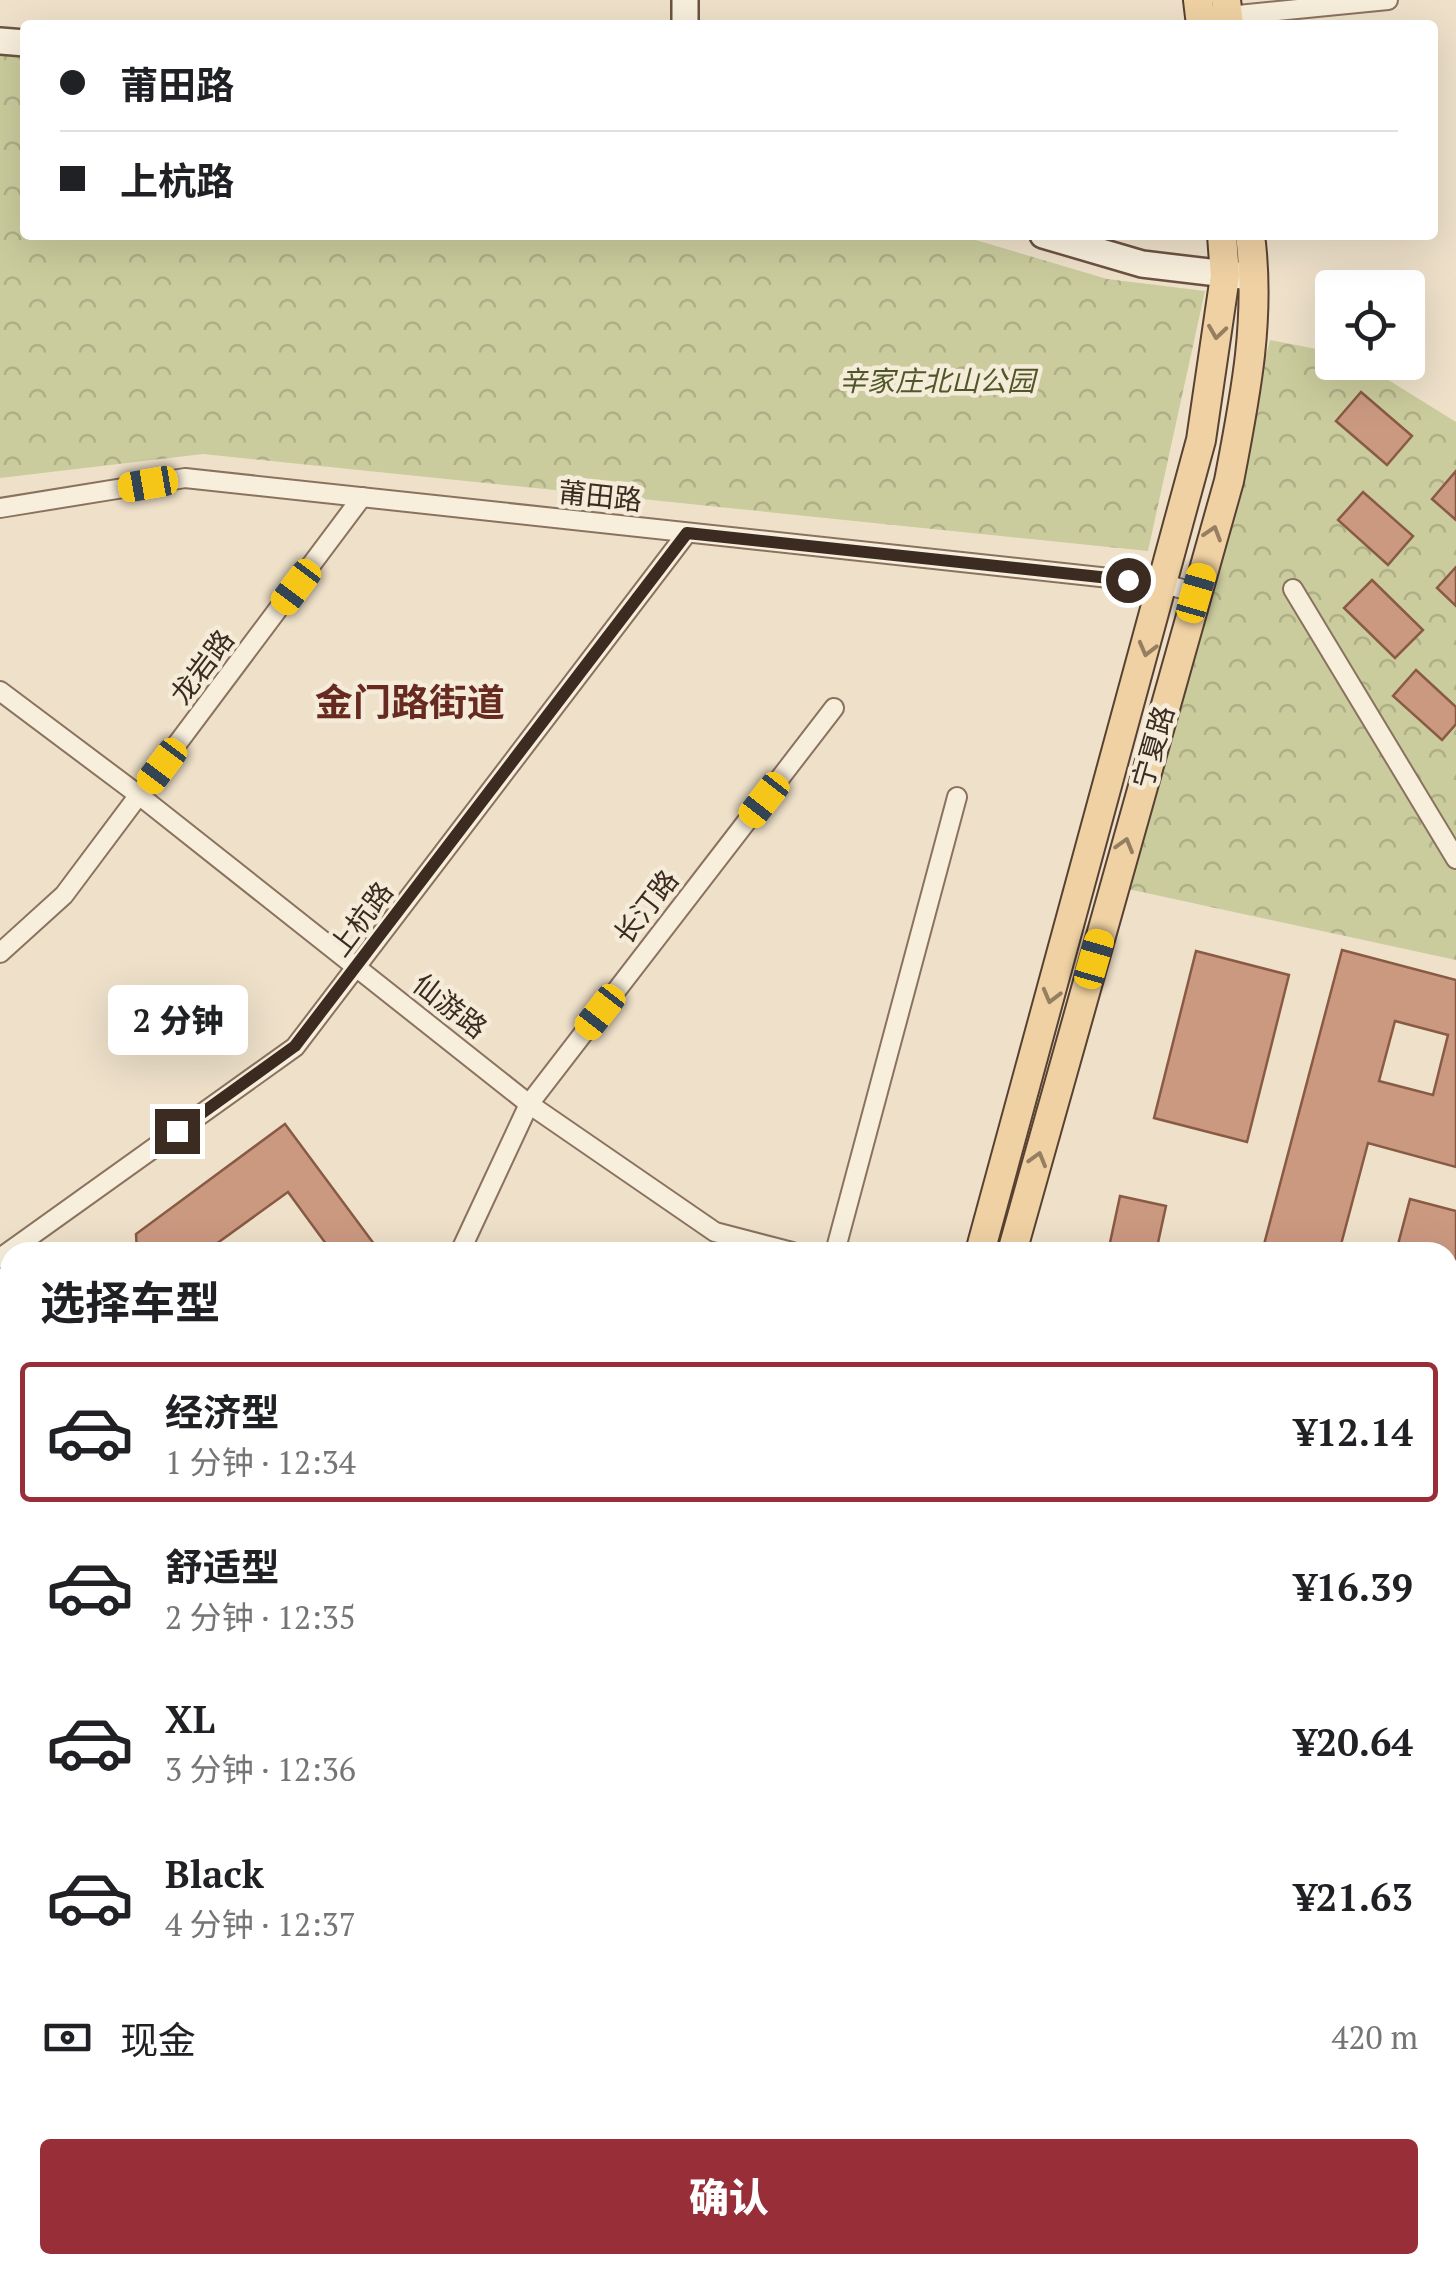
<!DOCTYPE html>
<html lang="zh">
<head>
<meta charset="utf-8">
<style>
  :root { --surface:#fff; --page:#f2f2f2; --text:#202124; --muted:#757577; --line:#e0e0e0; --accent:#982f38 }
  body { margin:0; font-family:"PT Serif","Noto Sans SC",serif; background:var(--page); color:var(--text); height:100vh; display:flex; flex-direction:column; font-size:38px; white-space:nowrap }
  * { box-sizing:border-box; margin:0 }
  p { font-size:32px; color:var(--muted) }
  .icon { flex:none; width:55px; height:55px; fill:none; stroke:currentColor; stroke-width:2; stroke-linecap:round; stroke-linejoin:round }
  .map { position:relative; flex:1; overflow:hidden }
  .details { position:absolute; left:0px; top:1242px; width:1458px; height:1032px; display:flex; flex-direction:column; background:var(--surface); border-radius:30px 30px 0 0; box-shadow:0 10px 40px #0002 }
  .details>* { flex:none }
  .hud { position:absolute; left:20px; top:20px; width:1418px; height:220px; border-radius:10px; box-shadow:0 10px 40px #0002; display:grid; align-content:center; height:220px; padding:0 40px; background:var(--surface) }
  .controls { position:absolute; left:1315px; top:270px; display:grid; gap:20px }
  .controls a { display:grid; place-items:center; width:110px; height:110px; border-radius:10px; background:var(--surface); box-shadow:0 10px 40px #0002; font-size:50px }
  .end { position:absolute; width:45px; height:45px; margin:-22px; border:12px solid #3b2b21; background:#fff; box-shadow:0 0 0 5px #fff }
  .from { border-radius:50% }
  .bubble { position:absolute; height:70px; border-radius:10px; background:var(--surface); box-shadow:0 10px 40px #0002; font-size:32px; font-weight:800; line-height:70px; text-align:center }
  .car { position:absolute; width:30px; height:60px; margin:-30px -15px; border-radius:12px; box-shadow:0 0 8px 2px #0007; background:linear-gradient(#f5c518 24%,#345 0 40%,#f5c518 0 76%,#345 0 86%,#f5c518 0) }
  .hud b { display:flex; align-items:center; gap:35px; height:95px; font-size:38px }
  .hud b+b { border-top:2px solid var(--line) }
  .hud i { width:25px; height:25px; background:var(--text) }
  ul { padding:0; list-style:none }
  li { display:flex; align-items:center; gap:30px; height:140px; margin:0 20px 15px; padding:0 20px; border:5px solid transparent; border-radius:10px }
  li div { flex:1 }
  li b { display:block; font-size:38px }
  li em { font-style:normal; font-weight:800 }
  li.active { border-color:var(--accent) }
  li>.icon { width:90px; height:90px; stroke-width:1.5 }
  h2 { padding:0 40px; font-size:45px; line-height:120px }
  .pay { display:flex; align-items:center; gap:25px; height:110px; padding:0 40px; font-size:38px }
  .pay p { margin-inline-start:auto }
  .cta { display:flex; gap:20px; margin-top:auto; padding:20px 40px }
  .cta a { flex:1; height:115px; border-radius:10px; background:var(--accent); color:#fff; font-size:40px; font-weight:800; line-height:115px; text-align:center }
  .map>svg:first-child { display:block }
</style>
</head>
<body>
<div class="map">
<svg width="1456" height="2273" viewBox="0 0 1456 2273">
  <defs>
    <pattern id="grass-dots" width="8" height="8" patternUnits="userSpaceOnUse" patternTransform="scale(2.5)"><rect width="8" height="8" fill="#cacc9d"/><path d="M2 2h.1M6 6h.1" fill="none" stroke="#aeaf87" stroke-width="1.8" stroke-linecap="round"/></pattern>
    <pattern id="forest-crowns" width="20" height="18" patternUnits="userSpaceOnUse" patternTransform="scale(2.5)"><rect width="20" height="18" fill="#cacc9d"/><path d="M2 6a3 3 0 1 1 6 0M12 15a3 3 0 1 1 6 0" fill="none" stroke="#aeaf87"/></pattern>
  </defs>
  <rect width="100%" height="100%" fill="#eee0c9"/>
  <!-- grass -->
  <g fill="url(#grass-dots)">
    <path d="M1448 1890 1456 1893V2034L1448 2036Z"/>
    <path d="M861 2265H1238L1236 2273H859Z"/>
  </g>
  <!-- forest -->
  <g fill="url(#forest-crowns)">
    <path d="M0 54 25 56V235H959L1107 279 1205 291 1148 551 203 454 0 478Z"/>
    <path d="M1270 340 1332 352V362L1361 363 1456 422V960L1128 889Z"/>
    <path d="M1448 2129 1456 2131V2222L1448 2220Z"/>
    <path d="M815 2265H923L913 2273H813Z"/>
    <path d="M1010 2265H1238L1236 2273H1013Z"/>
  </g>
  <!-- building -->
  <g fill="#cb9980" stroke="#895a44" stroke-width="2.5" fill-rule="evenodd">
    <path d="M1361 392 1412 436 1387 465 1336 421Z"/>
    <path d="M1456 471V520L1432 499Z"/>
    <path d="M1363 492 1413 536 1388 565 1338 520Z"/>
    <path d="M1456 567V606L1437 588Z"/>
    <path d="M1372 580 1423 630 1395 658 1344 608Z"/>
    <path d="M1416 670 1456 707V724L1442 740 1393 696Z"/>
    <path d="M1342 950 1456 980V1167L1368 1143 1339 1252H1262ZM1395 1021 1448 1035 1433 1095 1379 1081Z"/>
    <path d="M1196 951 1289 975 1247 1142 1154 1118Z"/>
    <path d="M285 1124 380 1252H332L288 1192 205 1252H137L136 1234Z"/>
    <path d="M1120 1196 1166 1206 1156 1252H1108Z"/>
    <path d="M1410 1199 1456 1211V1267L1448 1300V1252H1396Z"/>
    <path d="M0 1696 10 1697V1735H0Z"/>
    <path d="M0 1797 10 1799V1827L0 1825Z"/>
    <path d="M0 1956 10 1971V1999L5 2002 0 1994Z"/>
    <path d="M0 2101 10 2116 0 2124Z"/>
    <path d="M1448 2222 1456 2225V2273H1352L1354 2265H1448Z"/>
    <path d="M85 2265H118L123 2273H90Z"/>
  </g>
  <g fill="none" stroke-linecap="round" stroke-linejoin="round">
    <!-- street casing -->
    <g stroke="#8a725e" stroke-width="22">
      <g id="street">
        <path d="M1200 15 1228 16 1388 0"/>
        <path d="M0 508 185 478 1165 584 1196 593"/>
        <path d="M1293 589 1456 859"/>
        <path d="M0 691 140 796 529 1104 715 1232 792 1252"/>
        <path d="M0 953 64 895 362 497"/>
        <path d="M460 1252 529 1104 834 708"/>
        <path d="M835 1252 957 797"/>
        <path d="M0 1258 295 1047 687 533"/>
        <path d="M1448 1531 1456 1496"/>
        <path d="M1448 1806 1456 1808"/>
        <path d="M1448 2123 1456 2125"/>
        <path d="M0 2227 10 2242"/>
        <path d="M25 2265 30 2273"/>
        <path d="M1258 2265 1262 2273"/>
        <path d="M175 2273 184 2265"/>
      </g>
    </g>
    <!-- secondary casing -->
    <g stroke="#6c5341" stroke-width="30">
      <g id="secondary">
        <path d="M685 25V0"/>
        <path d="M0 41 25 43"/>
        <path d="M1043 235 1142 264 1243 276"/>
      </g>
    </g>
    <!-- primary casing -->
    <g stroke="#584132" stroke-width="32">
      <g id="primary">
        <path d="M1198 0 1201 25"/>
        <path d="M1226 0 1229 25"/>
        <path d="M980 1252 1201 440 1225 276 1222 235"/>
        <path d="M1012 1252 1229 481C1245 398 1261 319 1250 235"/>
        <path d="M0 1621 10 1622"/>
        <path d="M742 2273 744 2265"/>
        <path d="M778 2273 780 2265"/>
      </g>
    </g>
    <!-- street -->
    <use href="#street" stroke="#f8eedc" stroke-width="18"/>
    <!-- secondary -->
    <use href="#secondary" stroke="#f8eedc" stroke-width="25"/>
    <!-- primary -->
    <use href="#primary" stroke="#efd1a3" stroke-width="28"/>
  </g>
  <!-- one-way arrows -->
  <defs><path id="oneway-chevron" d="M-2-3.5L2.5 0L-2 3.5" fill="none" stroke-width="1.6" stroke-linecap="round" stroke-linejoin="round" transform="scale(2.5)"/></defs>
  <g stroke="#957e62">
    <use href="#oneway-chevron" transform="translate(1217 332) rotate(98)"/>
    <use href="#oneway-chevron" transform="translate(1213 533) rotate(-73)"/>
    <use href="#oneway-chevron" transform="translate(1147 649) rotate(105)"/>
    <use href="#oneway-chevron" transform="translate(1125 845) rotate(-74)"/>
    <use href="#oneway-chevron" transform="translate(1051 996) rotate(105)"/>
    <use href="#oneway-chevron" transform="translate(1038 1159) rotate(-74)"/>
  </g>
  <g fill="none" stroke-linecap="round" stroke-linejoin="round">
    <!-- route -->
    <path stroke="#3b2b21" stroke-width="12" d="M177 1131 295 1046 687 533 1128 580"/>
  </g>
  <g text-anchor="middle" stroke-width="9" stroke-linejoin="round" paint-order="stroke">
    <!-- park labels -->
    <g font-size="28" font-style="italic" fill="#4f5728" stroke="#f5ebd9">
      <text x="937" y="391">辛家庄北山公园</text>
    </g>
    <!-- street labels -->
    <g font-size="28" fill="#3b2b21" stroke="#f5ebd9">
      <text transform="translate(600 496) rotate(6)" y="10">莆田路</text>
      <text transform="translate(202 667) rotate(-53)" y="10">龙岩路</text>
      <text transform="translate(1153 747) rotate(-74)" y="10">宁夏路</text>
      <text transform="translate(646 907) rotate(-52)" y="10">长汀路</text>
      <text transform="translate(361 919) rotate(-53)" y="10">上杭路</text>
      <text transform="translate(450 1006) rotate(38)" y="10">仙游路</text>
    </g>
    <!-- district labels -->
    <g font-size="38" font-weight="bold" fill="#662a21" stroke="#f5ebd9">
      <text x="410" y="716">金门路街道</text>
    </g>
  </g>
</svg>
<div class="controls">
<a><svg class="icon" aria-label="locate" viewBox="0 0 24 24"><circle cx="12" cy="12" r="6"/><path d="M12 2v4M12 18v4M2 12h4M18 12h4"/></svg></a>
</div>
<i class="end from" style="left:1128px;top:580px"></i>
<i class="end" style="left:177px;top:1131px"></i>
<div class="bubble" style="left:108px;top:985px;width:140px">2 分钟</div>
<i class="car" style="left:148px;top:484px;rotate:260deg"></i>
<i class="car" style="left:296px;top:587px;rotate:217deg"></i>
<i class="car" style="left:1196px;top:593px;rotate:16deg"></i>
<i class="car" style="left:162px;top:766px;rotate:217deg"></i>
<i class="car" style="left:764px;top:800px;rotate:218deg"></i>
<i class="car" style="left:1094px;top:959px;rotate:16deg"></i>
<i class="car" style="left:600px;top:1012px;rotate:218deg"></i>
<div class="hud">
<b><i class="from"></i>莆田路</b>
<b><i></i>上杭路</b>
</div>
<section class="details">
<h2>选择车型</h2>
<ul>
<li class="active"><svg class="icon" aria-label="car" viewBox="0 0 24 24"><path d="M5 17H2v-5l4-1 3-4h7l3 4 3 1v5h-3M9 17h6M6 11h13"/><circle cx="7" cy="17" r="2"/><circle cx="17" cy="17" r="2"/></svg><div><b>经济型</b><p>1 分钟 · 12:34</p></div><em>¥12.14</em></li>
<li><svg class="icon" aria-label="car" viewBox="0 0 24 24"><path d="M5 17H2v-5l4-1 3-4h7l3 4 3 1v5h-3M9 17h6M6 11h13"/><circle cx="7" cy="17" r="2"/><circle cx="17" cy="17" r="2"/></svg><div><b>舒适型</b><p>2 分钟 · 12:35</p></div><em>¥16.39</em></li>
<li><svg class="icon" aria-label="car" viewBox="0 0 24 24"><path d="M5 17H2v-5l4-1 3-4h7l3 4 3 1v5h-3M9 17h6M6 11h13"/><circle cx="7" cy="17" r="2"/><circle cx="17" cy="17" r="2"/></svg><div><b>XL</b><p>3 分钟 · 12:36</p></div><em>¥20.64</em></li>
<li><svg class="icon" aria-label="car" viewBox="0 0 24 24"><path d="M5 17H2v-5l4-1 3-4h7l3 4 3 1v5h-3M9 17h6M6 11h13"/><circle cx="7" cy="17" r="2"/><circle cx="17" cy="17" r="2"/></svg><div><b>Black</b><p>4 分钟 · 12:37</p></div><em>¥21.63</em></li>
</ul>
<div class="pay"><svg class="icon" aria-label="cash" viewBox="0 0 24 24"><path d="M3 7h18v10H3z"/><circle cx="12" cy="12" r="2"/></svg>现金<p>420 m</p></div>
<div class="cta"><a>确认</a></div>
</section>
</div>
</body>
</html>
